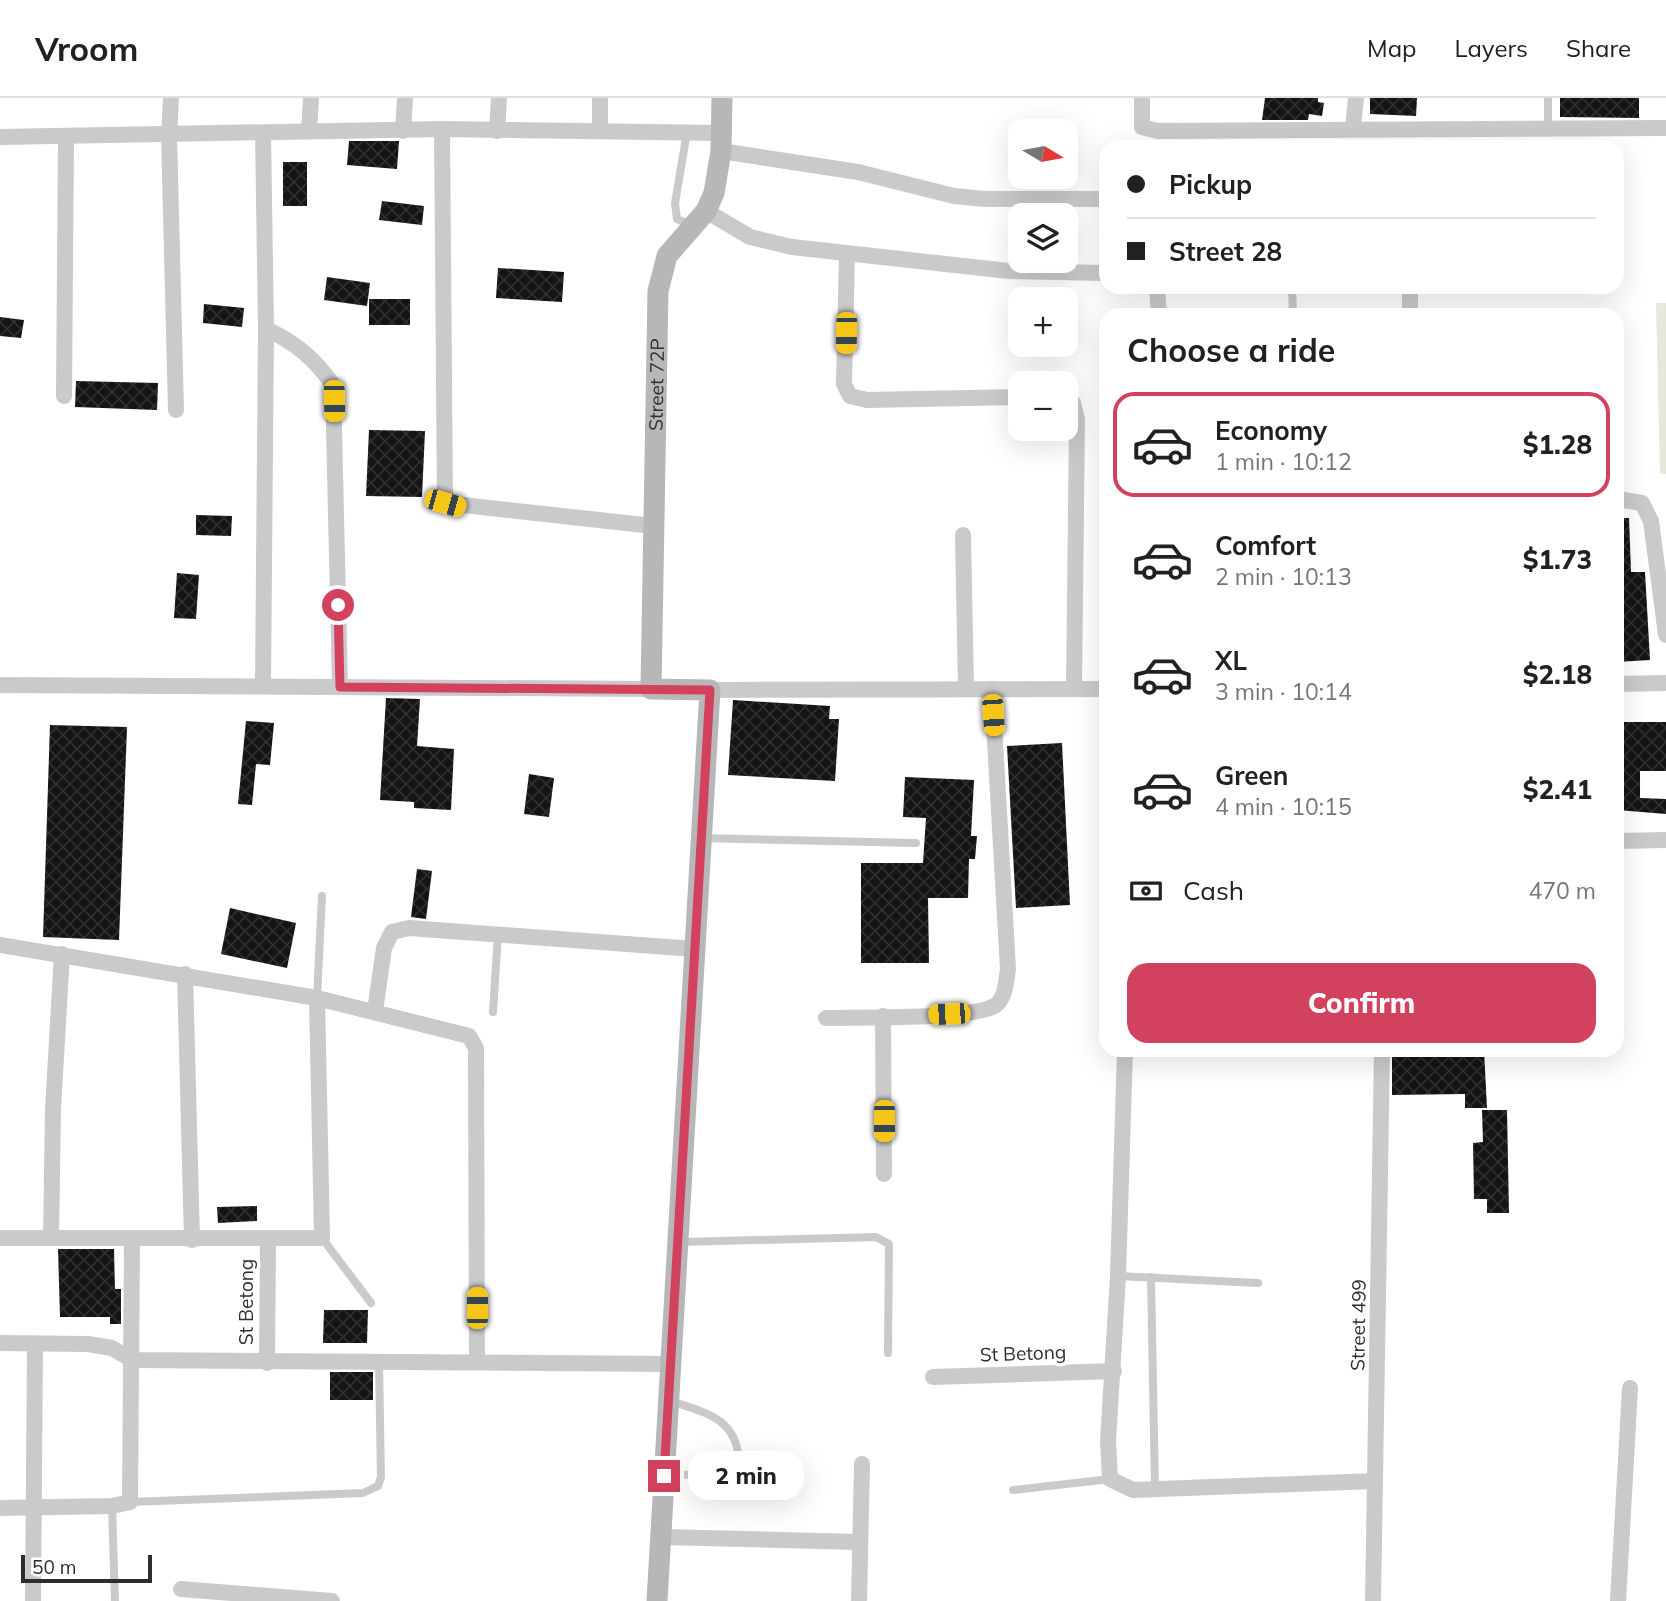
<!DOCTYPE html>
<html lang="en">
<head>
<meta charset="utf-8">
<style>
  :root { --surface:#fff; --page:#f6f6f6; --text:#202124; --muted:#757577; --line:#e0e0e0; --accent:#d2415e }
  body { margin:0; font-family:Mulish,sans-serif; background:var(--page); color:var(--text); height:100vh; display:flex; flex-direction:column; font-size:26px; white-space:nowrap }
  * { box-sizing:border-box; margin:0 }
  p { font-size:23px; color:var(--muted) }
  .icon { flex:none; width:38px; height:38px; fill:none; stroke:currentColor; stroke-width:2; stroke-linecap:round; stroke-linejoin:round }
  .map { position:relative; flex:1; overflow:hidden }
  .panel { position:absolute; left:1099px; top:210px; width:525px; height:749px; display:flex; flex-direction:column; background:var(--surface); border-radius:21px; box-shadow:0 7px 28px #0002 }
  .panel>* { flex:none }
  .top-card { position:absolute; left:1099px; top:42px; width:525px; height:154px; border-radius:21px; box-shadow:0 7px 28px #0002; display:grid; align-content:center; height:154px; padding:0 28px; background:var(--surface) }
  .needle { width:46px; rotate:100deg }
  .controls { position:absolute; left:1008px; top:21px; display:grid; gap:14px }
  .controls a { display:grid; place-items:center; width:70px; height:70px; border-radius:14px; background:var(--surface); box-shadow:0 7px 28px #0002; font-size:35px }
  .scale { position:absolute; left:21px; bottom:18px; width:131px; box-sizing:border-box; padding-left:7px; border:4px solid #2d2d2d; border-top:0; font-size:19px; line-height:24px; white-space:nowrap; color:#2d2d2d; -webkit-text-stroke:5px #fff; paint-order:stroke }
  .end { position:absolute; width:32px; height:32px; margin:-16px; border:9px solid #d2415e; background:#fff; box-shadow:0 0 0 4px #fff }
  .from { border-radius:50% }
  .bubble { position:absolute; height:49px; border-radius:21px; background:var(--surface); box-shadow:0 7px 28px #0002; font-size:23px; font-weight:800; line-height:49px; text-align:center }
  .car { position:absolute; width:21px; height:42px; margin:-21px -10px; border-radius:9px; box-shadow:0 0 5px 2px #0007; background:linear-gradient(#f5c518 24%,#345 0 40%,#f5c518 0 76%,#345 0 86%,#f5c518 0) }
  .top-card b { display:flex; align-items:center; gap:24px; height:66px; font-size:26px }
  .top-card b+b { border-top:2px solid var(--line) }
  .top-card i { width:18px; height:18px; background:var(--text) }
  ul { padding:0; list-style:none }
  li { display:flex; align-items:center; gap:21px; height:105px; margin:0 14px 10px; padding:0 14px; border:4px solid transparent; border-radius:21px }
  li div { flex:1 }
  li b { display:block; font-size:26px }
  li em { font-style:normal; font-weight:800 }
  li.active { border-color:var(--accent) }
  li>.icon { width:63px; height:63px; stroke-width:1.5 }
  h2 { padding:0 28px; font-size:32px; line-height:84px }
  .pay { display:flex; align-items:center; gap:18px; height:77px; padding:0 28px; font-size:26px }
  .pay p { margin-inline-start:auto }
  .button { display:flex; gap:14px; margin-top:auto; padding:14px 28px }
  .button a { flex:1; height:80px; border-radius:21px; background:var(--accent); color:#fff; font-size:28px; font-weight:800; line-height:80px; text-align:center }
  header { display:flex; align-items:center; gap:42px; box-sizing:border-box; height:98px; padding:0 35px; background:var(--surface); border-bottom:2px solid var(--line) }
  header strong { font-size:33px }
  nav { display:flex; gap:38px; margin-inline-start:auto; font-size:24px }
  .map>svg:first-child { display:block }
</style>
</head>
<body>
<header>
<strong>Vroom</strong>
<nav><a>Map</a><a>Layers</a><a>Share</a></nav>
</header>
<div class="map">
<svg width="1666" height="1503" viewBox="0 0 1666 1503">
  <defs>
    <pattern id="building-cross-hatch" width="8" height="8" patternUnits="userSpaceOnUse" patternTransform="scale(1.75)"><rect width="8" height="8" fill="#141414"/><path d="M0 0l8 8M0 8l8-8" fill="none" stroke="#2e2e2e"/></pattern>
  </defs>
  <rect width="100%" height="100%" fill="#fff"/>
  <!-- pitch -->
  <path fill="#e5e9dc" d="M1656 205H1666V376H1660Z"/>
  <!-- building -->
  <g fill="url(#building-cross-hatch)">
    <path d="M1265 0H1318V4L1324 5 1322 18 1309 16 1308 22H1262Z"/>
    <path d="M1370 0H1417L1416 18 1370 16Z"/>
    <path d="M1560 0H1639V20L1560 19Z"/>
    <path d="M349 43H399L397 71 347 67Z"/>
    <path d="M1238 43H1307L1306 49H1238Z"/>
    <rect x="283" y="64" width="24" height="44"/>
    <path d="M382 103 424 108 422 127 379 122Z"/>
    <path d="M498 170 564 174 562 204 496 200Z"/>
    <path d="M327 179 370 185 367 208 324 202Z"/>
    <rect x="369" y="201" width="41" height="26"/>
    <path d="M204 206 244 210 242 229 203 225Z"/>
    <path d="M0 219 24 222 21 240 0 238Z"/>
    <path d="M76 283 158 285 157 312 75 309Z"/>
    <path d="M369 332 425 333 422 399 366 398Z"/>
    <path d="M196 417 232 418 231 438 196 437Z"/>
    <path d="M1617 420H1629L1631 474H1645L1650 562 1617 564Z"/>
    <path d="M177 475 199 477 196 521 174 520Z"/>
    <path d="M386 600 420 601 417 648 454 651 451 712 414 710V704L380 702Z"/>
    <path d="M733 602 830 608 829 621H839L835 683 728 677Z"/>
    <path d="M246 623 274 625 270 667 256 666 252 707 238 706Z"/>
    <path d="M1617 624H1666V673H1640V700L1666 701V716L1617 712Z"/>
    <path d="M50 627 127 629 119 842 43 839Z"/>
    <path d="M1062 645 1070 807 1016 810 1007 648Z"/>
    <path d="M529 676 554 680 549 719 524 716Z"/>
    <path d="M905 679 974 682 971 738H977L975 761H969L968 800H928L929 865H861V765H923L926 720 903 719Z"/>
    <path d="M417 771 432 773 426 821 411 819Z"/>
    <path d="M230 810 296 825 287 870 221 856Z"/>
    <path d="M1413 952H1484L1487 1010H1465V996L1392 997V958H1413Z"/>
    <path d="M1482 1012H1507L1509 1115H1487V1101H1474L1473 1045 1483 1044Z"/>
    <path d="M257 1108V1123L218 1125 217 1109Z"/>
    <path d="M58 1151H114L115 1191H121V1226H110V1219H60Z"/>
    <path d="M324 1212H368L367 1245H323Z"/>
    <rect x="330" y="1274" width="43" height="28"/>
  </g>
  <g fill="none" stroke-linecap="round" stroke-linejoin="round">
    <!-- lane -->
    <g stroke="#cacaca" stroke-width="8">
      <path d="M1548 0V30"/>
      <path d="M687 34 675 105 677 121 691 127"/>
      <path d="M1292 189 1293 217"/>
      <path d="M701 740 916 745"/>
      <path d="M317 900 322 798"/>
      <path d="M493 914 498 836"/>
      <path d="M322 1140 371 1205"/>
      <path d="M680 1144 876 1139 889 1146 888 1255"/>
      <path d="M1118 1178 1258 1185"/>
      <path d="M1151 1179 1155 1391"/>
      <path d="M665 1378 729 1374 739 1362C736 1320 706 1315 671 1303"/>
      <path d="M1013 1392 1110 1381"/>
      <path d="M130 1404 363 1395 378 1388 381 1379 379 1264"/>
      <path d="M112 1408 115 1503"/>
    </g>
    <!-- street -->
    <g stroke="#cacaca" stroke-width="16">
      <path d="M171 0 169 38 176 312"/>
      <path d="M600 0V32"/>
      <path d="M1142 0V29L1158 33 1666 30"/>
      <path d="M1353 29 1356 0"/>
      <path d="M442 31 445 405 653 428"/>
      <path d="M309 33 311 0"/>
      <path d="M403 33 405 0"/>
      <path d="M497 33 499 0"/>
      <path d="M0 39 442 31 721 35"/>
      <path d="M721 53 858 74 954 98 985 101H1106"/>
      <path d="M706 113 750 139 792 149 1009 173 1106 175"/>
      <path d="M847 157 844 286 850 298 867 302 1020 299"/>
      <path d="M1157 189 1159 217"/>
      <path d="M1410 217V189"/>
      <path d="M266 231C295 244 315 261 333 287L340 589"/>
      <path d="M64 298 66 38"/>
      <path d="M1066 302 1073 305 1077 321 1074 591"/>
      <path d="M1617 401 1642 405 1651 423 1666 537"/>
      <path d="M963 437 966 591"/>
      <path d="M1617 586 1666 585"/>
      <path d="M0 587 651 591"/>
      <path d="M263 587 266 231 263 35"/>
      <path d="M710 592 1106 591"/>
      <path d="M1617 743 1666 742"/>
      <path d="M0 847 317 900 469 938 476 950 477 1263"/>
      <path d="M185 876 192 1142"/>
      <path d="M375 913 384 850 392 834 409 830 695 851"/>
      <path d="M883 918 884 1076"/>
      <path d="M826 920C858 919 975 922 996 907 1006 899 1006 882 1008 871L992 591"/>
      <path d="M1125 952 1118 1178 1108 1343 1110 1381 1133 1392 1375 1383"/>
      <path d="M0 1140H322L317 900"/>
      <path d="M51 1140 53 1011 62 856"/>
      <path d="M0 1245 88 1246 112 1250 132 1262 670 1266"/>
      <path d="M267 1265 268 1142"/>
      <path d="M933 1279 1114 1273"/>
      <path d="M0 1410 112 1408 130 1404 132 1141"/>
      <path d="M661 1439 859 1444"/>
      <path d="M181 1491 332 1503"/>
      <path d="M33 1503 35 1247"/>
      <path d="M859 1503 862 1366"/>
      <path d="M1373 1503 1382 952"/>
      <path d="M1618 1503 1630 1290"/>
    </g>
    <!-- secondary -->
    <path stroke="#b7b7b7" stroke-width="21" id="s1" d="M657 1503 710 592 651 591 658 193 667 158 706 113 714 95 721 53 722 0"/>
  </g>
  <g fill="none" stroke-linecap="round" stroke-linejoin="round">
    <!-- route -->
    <path stroke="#d2415e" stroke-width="9" d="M338 507 340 589 710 592 664 1378"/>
  </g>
  <g text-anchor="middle" stroke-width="7" stroke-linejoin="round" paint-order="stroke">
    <!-- street labels -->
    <g font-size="19" fill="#2d2d2d" stroke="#fff">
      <text dy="7" stroke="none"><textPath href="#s1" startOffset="1276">Street 72P</textPath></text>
      <text transform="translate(246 1204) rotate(-90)" y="7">St Betong</text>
      <text transform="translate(1358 1227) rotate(-89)" y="7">Street 499</text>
      <text transform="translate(1023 1255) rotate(-2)" y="7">St Betong</text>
    </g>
  </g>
</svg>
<div class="controls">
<a><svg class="needle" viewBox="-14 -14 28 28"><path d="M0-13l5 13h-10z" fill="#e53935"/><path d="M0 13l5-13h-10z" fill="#757577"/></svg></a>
<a><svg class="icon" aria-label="layers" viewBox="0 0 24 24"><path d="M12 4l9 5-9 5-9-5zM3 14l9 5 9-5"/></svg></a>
<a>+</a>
<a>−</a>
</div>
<div class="scale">50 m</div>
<i class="end from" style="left:338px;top:507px"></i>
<i class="end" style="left:664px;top:1378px"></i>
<div class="bubble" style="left:688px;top:1353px;width:116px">2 min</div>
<i class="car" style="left:846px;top:235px;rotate:181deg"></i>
<i class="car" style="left:334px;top:303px;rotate:179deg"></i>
<i class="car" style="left:445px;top:405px;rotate:106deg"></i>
<i class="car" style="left:993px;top:617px;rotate:176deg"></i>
<i class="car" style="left:949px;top:916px;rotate:268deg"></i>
<i class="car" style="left:884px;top:1023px;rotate:180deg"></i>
<i class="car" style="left:477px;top:1210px;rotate:0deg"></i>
<div class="top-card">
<b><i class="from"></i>Pickup</b>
<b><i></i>Street 28</b>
</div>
<section class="panel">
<h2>Choose a ride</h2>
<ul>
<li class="active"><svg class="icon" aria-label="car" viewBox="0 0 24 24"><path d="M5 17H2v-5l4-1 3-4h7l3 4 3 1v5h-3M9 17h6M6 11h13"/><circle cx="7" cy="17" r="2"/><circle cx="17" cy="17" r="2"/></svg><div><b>Economy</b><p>1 min · 10:12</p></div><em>$1.28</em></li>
<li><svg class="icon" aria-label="car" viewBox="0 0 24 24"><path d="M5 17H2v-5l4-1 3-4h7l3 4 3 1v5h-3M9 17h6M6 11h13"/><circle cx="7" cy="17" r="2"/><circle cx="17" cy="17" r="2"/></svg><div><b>Comfort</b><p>2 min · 10:13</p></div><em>$1.73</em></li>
<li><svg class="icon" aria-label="car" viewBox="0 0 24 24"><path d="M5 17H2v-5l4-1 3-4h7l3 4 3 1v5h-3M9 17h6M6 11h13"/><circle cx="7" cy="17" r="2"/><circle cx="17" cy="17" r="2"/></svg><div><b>XL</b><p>3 min · 10:14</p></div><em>$2.18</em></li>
<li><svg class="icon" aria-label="car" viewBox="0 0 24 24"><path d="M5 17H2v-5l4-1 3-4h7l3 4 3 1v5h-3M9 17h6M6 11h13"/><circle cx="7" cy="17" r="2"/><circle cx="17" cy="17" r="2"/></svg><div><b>Green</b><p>4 min · 10:15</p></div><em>$2.41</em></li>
</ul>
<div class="pay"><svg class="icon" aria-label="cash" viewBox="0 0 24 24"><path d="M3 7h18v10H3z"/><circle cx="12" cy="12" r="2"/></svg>Cash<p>470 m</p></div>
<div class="button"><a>Confirm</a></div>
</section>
</div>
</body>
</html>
